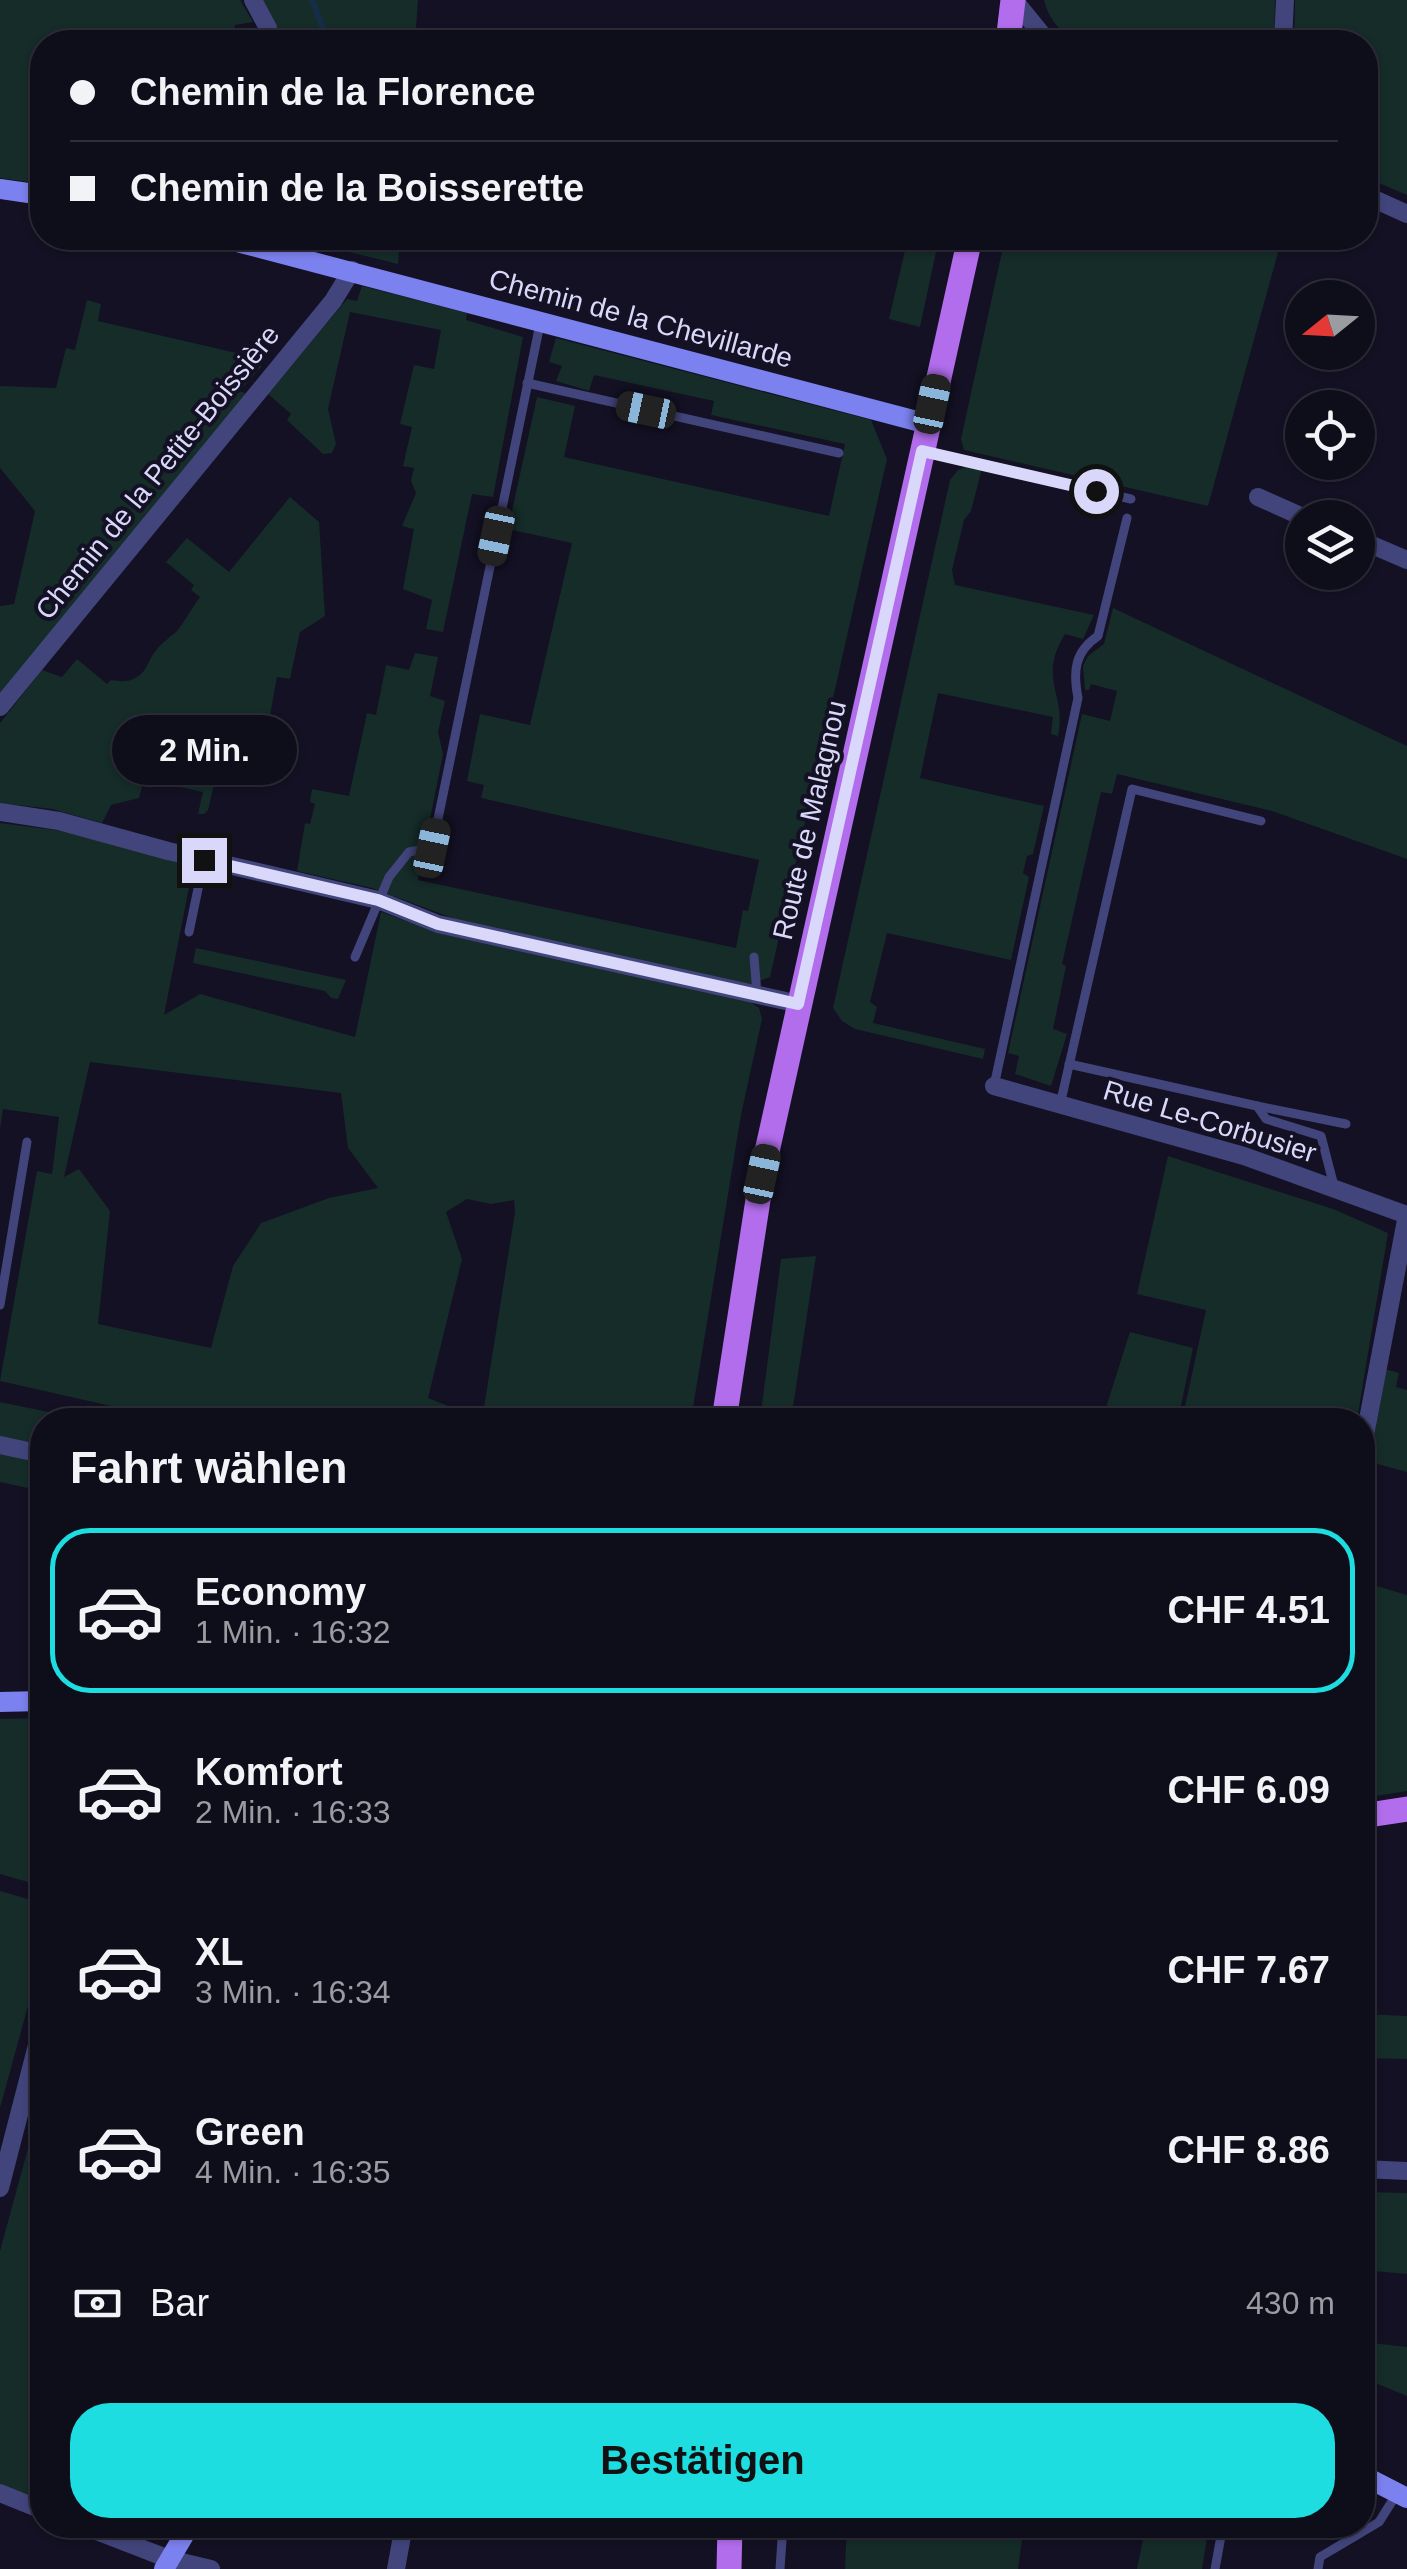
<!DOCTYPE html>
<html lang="de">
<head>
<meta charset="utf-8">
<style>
  :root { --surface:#0e0d1a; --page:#171623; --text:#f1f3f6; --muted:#9b9ca2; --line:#2e2d39; --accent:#1ddde1 }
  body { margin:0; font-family:Arial,sans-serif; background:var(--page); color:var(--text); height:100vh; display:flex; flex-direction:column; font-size:38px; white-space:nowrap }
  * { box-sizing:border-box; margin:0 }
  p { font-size:32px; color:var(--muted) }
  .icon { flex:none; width:55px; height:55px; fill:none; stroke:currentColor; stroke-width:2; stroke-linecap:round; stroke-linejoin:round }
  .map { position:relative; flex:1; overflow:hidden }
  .drawer { position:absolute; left:30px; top:1408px; width:1345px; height:1130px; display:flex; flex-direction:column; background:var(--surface); border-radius:40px; box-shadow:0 2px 8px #0004,0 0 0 2px var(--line) }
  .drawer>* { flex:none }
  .guide { position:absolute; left:30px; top:30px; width:1348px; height:220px; border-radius:40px; box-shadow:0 2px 8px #0004,0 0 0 2px var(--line); display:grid; align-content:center; height:220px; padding:0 40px; background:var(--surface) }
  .needle { width:65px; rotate:252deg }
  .buttons { position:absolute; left:1285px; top:280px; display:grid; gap:20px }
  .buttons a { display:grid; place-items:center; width:90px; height:90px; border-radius:50%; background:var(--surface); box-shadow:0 2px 8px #0004,0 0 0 2px var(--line); font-size:50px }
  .end { position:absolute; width:45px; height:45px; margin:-22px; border:12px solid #d9d8fa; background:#111; box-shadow:0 0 0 5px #111 }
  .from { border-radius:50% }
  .bubble { position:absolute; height:70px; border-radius:35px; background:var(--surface); box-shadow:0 2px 8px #0004,0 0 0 2px var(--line); font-size:32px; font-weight:700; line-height:70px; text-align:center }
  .car { position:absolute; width:30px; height:60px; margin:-30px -15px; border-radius:12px; box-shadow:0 0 8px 2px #0007; background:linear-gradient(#222 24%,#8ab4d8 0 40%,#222 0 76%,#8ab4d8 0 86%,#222 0) }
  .guide b { display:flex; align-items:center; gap:35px; height:95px; font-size:38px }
  .guide b+b { border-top:2px solid var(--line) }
  .guide i { width:25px; height:25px; background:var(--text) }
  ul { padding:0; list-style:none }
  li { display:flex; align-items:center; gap:30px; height:165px; margin:0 20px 15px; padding:0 20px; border:5px solid transparent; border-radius:40px }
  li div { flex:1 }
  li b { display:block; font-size:38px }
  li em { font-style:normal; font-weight:700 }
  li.selected { border-color:var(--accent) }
  li>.icon { width:90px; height:90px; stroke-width:1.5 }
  h2 { padding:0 40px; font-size:45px; line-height:120px }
  .pay { display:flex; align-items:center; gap:25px; height:110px; padding:0 40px; font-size:38px }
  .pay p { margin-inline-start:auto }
  .primary-button { display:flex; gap:20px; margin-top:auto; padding:20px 40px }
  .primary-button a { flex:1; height:115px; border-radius:40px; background:var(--accent); color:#111; font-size:40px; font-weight:700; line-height:115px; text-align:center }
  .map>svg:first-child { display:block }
</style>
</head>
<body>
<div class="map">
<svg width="1407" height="2569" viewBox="0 0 1407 2569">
  <rect width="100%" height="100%" fill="#131123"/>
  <!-- green -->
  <g fill="#152c29" fill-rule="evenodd">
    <path d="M0 0H240L253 22 235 25 234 42H42V184L0 178Z"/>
    <path d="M263 0H418L415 42H280Z"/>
    <path d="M1044 0H1275L1274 42H1082C1061 33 1050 23 1044 0Z"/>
    <path d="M1295 0H1407V195L1365 177V42H1294Z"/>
    <path d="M292 238H400L398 264Z"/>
    <path d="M908 238H939L920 327 889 319Z"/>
    <path d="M1005 238H1282L1208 506 964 450 961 439Z"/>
    <path d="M362 286 467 313 466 320 523 337 493 497 472 494 443 632 426 629 432 600 403 589 414 529 402 526 416 493 411 481 414 468 403 466 412 427 400 424 414 365 434 369 441 330 350 312 328 409 336 444 332 453 323 454 287 420 291 414 268 394 347 299 357 301Z"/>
    <path d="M87 300 101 304 98 321 262 359 261 367 240 391 247 394 0 694V606L14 604 35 511 0 468V386L56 388 66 348 75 350Z"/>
    <path d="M556 338 871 420 887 459 770 977 749 985 455 919 372 888 297 871 305 823 310 824 315 804 310 802 312 789 349 796 367 713 376 715 386 665 409 670 415 653 438 657 430 696 445 701 438 732 443 754 418 880 736 948 743 910 748 911 759 860 481 798 484 785 467 781 480 714 530 725 572 543 508 529 537 397 575 406 564 457 829 516 845 444 711 415 714 401 594 375 589 391 556 381 562 366 549 362Z"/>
    <path d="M968 466 982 468 971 511 964 520 952 570 955 585 1094 615 1083 639 1065 634C1037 679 1067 694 1058 736L1051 734 1053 717 938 693 920 778 1044 806 1033 854 1027 856 1023 873 1029 877 1011 960 887 933 870 1002 877 1007 873 1023 985 1049 983 1059 855 1029 842 1021 833 1008 950 480 958 470Z"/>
    <path d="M290 497 319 522 325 616 300 632 290 679 277 677 266 737 244 733 242 747 221 755 208 810 204 814H198L203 792 144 779 139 798 111 805 102 823 52 809 0 803V723L42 670 62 677 77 659 107 684 111 680C120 681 127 683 135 678 146 673 147 663 154 653 161 643 169 638 177 631 181 627 194 605 200 597L191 590 194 585 166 562 187 538 229 572Z"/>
    <path d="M1113 608 1407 746V859L1272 811 1117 774 1112 794 1101 792 1062 964 1066 966 1053 1029 1067 1034 1051 1086 1015 1074 1019 1056 1008 1053 1082 714 1110 721 1117 691 1091 684 1089 690H1085L1083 666 1088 656 1104 644Z"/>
    <path d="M0 823 70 832 193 867 164 1015 200 994 355 1037 381 912 439 933 749 1001 759 1008 762 1019 741 1115 691 1420H482L515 1212 514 1200 491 1204 467 1199 446 1212 462 1259 428 1398 451 1407 455 1420H292L256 1412 254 1420H173L0 1381 37 1171 52 1174 59 1117 3 1109 0 1129ZM90 1062 341 1093 348 1148 378 1188 329 1198 261 1223 233 1266 211 1348 98 1324 110 1211 79 1169 64 1177Z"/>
    <path d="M196 948 346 980 338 999 331 998 325 991 193 963Z"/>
    <path d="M1168 1156 1333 1209 1388 1233 1357 1420H1182L1206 1310 1137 1294Z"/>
    <path d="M816 1256 791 1420H760L781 1259Z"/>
    <path d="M1130 1332 1193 1348 1178 1420H1102Z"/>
    <path d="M1385 1369 1399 1373 1396 1387 1407 1390V1472L1370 1462Z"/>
    <path d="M0 1402 87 1420H42V1491L0 1482Z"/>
    <path d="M1363 1582 1407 1595V1791L1363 1798Z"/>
    <path d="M42 1718V1886L0 1874V1719Z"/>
    <path d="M0 1891 42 1903V1955L0 2108Z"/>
    <path d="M1363 2014 1407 2016V2059L1363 2058Z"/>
    <path d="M42 2097V2503L0 2486V2251Z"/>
    <path d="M1363 2192 1407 2193V2274L1363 2270Z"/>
    <path d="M1362 2342 1407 2347V2396L1363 2378Z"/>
    <path d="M847 2525H930L985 2530 987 2525H1024L1018 2569H845Z"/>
    <path d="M1146 2525H1209L1202 2569H1137Z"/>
  </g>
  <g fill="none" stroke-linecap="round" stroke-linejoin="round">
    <!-- stream -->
    <path stroke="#162d47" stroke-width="6" d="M312 0 326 36 325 42"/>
    <!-- lane -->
    <g stroke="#42457c" stroke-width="9">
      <path d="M527 383 839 453"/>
      <path d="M924 452 1131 499"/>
      <path d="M189 932 204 860"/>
      <path d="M355 957 389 877 409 852 432 848 540 324"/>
      <path d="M754 957 757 994"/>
      <path d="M1069 1064 1257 1106 1266 1119 1321 1136 1334 1186"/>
      <path d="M994 1086 1078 698C1073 672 1074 652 1098 636L1127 518"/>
      <path d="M1060 1105 1132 789 1261 821"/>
      <path d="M1257 1106 1346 1124"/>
      <path d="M0 1305 27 1142"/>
      <path d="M780 2569 783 2525"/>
      <path d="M1215 2569 1223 2525"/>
      <path d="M1318 2569 1320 2557 1379 2522 1396 2495"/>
    </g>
    <!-- street -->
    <g stroke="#42457c" stroke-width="18">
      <path d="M253 0 268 28 269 42"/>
      <path d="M1014 0 1048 42"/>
      <path d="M1283 42 1285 0"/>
      <path d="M1365 195 1407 214"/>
      <path d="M1258 497 1305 518"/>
      <path d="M1358 539 1407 560"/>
      <path d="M0 707 333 301 352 270"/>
      <path d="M0 812 59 821 168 851 378 900 438 924 799 1004"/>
      <path d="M994 1086 1244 1156 1407 1215"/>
      <path d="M0 1445 42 1454"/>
      <path d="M1362 1451 1407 1215"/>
      <path d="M1362 2169 1407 2171"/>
      <path d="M0 2188 42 2026"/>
      <path d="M0 2493 42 2510"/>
      <path d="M81 2525 169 2559 211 2569"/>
      <path d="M396 2569 404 2525"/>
    </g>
    <!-- secondary -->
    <g stroke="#7b81ee" stroke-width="20">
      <path d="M0 189 42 195"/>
      <path d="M222 238 928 424"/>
      <path d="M0 1702 42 1701"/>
      <path d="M1362 2475 1407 2498"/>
      <path d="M164 2569 190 2525"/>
    </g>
    <!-- primary -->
    <g stroke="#b26dec" stroke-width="25">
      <path d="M1008 42 1013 0"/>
      <path d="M724 1420 762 1174 970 238"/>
      <path d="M1362 1816 1407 1809"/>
      <path d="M729 2569 730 2525"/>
    </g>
  </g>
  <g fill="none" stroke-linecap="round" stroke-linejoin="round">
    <!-- route -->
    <path stroke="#d9d8fa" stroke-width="12" d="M204 860 378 900 438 924 798 1004 922 451 1096 491"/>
  </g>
  <g text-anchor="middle" stroke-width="8" stroke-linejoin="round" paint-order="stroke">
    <!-- street labels -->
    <g font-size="28" fill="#d9d8fa" stroke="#131123">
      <text transform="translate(641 318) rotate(15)" y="10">Chemin de la Chevillarde</text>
      <text transform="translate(157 472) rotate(-51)" y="10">Chemin de la Petite-Boissière</text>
      <text transform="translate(809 820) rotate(-77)" y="10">Route de Malagnou</text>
      <text transform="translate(1210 1121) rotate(17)" y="10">Rue Le-Corbusier</text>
    </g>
  </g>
</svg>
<div class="buttons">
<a><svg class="needle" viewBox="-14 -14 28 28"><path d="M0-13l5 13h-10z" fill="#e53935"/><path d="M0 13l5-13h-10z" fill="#9b9ca2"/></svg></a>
<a><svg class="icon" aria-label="locate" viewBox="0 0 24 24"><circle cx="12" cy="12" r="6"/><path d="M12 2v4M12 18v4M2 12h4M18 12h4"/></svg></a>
<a><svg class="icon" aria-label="layers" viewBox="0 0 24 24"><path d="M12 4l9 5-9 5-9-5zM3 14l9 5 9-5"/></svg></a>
</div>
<i class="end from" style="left:1096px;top:491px"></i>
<i class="end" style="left:204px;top:860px"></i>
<div class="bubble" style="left:112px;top:715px;width:185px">2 Min.</div>
<i class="car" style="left:932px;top:404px;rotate:12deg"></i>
<i class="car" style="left:646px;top:410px;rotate:282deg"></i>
<i class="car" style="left:496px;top:536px;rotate:192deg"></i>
<i class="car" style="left:432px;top:848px;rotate:12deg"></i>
<i class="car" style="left:762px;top:1174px;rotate:12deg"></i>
<div class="guide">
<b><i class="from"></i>Chemin de la Florence</b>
<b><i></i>Chemin de la Boisserette</b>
</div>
<section class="drawer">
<h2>Fahrt wählen</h2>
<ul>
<li class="selected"><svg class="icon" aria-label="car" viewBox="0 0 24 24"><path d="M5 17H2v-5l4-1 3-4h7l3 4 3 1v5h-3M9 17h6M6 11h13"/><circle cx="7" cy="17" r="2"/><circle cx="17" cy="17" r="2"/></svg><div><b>Economy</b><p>1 Min. · 16:32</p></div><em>CHF 4.51</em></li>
<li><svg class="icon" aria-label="car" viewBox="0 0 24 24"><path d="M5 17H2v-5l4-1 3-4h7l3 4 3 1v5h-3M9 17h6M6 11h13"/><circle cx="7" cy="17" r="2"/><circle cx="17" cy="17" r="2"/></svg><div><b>Komfort</b><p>2 Min. · 16:33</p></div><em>CHF 6.09</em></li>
<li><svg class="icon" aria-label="car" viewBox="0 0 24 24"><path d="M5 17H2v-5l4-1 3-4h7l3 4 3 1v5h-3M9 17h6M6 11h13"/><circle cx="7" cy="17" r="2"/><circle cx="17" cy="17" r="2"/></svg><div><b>XL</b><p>3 Min. · 16:34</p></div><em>CHF 7.67</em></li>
<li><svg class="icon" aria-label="car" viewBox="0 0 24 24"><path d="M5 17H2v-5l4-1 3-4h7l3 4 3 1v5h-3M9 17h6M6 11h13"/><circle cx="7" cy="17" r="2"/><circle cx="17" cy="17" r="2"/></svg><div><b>Green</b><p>4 Min. · 16:35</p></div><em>CHF 8.86</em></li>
</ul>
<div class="pay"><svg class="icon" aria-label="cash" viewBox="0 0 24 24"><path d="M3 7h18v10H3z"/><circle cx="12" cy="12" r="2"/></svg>Bar<p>430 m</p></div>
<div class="primary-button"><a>Bestätigen</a></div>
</section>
</div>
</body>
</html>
